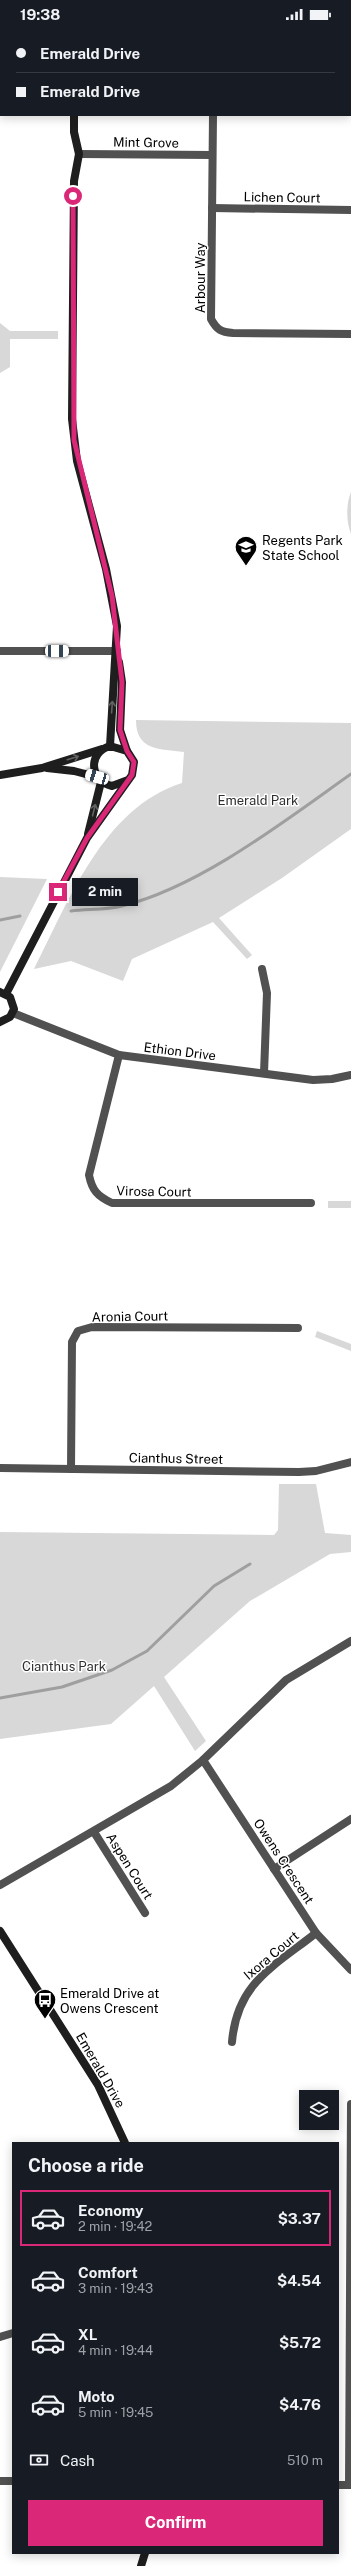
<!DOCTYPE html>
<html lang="en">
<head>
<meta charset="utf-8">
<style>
  :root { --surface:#171b24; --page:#242831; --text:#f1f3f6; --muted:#9ea1a6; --line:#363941; --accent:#db2777 }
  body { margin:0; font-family:"Public Sans",sans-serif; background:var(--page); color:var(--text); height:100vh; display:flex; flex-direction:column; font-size:15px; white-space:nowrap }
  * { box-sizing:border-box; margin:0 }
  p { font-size:13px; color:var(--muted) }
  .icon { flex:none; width:22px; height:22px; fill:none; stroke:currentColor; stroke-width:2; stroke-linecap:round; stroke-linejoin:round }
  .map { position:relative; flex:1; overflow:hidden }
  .details { position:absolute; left:12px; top:2114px; width:327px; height:412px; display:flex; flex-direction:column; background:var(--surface); border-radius:0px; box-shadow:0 2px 10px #0003 }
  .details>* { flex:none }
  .guide { position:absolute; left:0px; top:0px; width:351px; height:88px; box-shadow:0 2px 10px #0003; display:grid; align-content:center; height:88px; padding:0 16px; background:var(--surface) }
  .controls { position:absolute; left:299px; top:2062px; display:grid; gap:8px }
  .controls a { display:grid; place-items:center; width:40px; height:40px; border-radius:0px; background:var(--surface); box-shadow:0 2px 10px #0003; font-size:20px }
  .end { position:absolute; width:18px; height:18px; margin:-9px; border:5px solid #db2777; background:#fff; box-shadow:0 0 0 2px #fff }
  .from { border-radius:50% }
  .bubble { position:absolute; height:28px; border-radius:0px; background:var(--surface); box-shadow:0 2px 10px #0003; font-size:13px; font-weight:700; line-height:28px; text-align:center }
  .car { position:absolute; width:12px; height:24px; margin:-12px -6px; border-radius:5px; box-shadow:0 0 3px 1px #0007; background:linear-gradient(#fff 24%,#345 0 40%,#fff 0 76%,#345 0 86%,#fff 0) }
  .guide b { display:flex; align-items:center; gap:14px; height:38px; font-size:15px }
  .guide b+b { border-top:1px solid var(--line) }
  .guide i { width:10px; height:10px; background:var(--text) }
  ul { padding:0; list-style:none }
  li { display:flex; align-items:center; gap:12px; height:56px; margin:0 8px 6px; padding:0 8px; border:2px solid transparent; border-radius:0px }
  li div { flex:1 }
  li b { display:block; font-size:15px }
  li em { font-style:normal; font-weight:700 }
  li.current { border-color:var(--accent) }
  li>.icon { width:36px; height:36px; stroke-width:1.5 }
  h2 { padding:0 16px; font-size:18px; line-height:48px }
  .pay { display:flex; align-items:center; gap:10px; height:44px; padding:0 16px; font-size:15px }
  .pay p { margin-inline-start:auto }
  .primary-button { display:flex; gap:8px; margin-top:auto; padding:8px 16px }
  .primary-button a { flex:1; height:46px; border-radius:0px; background:var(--accent); color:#fff; font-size:16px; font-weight:700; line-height:46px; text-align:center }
  .status { display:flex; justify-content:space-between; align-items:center; height:28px; padding:0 20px; background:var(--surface); direction:ltr }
  .status svg { height:11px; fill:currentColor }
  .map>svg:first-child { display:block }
</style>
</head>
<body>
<div class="status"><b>19:38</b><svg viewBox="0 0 49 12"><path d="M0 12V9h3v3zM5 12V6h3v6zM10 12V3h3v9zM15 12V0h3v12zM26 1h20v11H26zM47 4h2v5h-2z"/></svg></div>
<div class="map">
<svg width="351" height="2538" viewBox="0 0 351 2538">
  <rect width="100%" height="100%" fill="#fff"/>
  <!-- green -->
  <g fill="#d8d8d8">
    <path d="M0 295 10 303H58V311H10V339L0 345Z"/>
    <path d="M351 464V506C346 493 346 476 351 464Z"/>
    <path d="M136 692 351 695V801L282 850 219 890 252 927 247 931 213 894 132 931 123 953 71 933 34 941C69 873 103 780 182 755L184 724C160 721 136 723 136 692Z"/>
    <path d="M0 849 47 851 0 944Z"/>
    <rect x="328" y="1173" width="23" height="7"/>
    <path d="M317 1303 351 1316V1323L315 1309Z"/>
    <path d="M279 1456H316L325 1505 351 1507V1524L330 1526 250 1573 164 1649 206 1713 195 1723 154 1658 111 1696 0 1711V1504L274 1507 278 1502Z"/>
  </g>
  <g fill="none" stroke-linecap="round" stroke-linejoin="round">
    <!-- stream -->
    <g stroke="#9f9f9f" stroke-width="3">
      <path d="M71 883C87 881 106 882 122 878 200 859 286 792 351 746"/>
      <path d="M0 892 20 888"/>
      <path d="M0 1670 62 1659 112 1642 147 1623 214 1558 250 1536"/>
    </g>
    <!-- street -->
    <g stroke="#515151" stroke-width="8">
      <path d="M213 1V0"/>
      <path d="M350 57H351"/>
      <path d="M213 87 211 291C217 302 221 304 233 305L351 306"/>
      <path d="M79 126 212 127"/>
      <path d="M212 180 351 182"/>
      <path d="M0 623H117"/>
      <path d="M262 941 267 965 264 1045"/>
      <path d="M13 985 119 1027 313 1052 332 1051 351 1047"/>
      <path d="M119 1027 89 1147C92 1162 97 1168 112 1175H311"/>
      <path d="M0 1440 299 1444 316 1443 351 1434"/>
      <path d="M71 1441 72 1314 78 1303 92 1299 298 1300"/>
      <path d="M203 1732 316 1905 351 1942"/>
      <path d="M94 1804 145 1885"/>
      <path d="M274 1841 351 1791"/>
      <path d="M0 1857 171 1758 203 1732 286 1652 351 1613"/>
      <path d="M232 2014C237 1955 273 1939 316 1905"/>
      <path d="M0 2309 13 2305"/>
      <path d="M0 2453H13"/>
      <path d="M338 2457H351"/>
      <path d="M349 2457 351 2076"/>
    </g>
    <!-- secondary -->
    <g stroke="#1e1e1e" stroke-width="8">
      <path d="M75 1V0"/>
      <path d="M74 87V104L79 126 74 153 72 391 77 433 106 541 117 598 110 718"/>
      <path d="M119 634 122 654 120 702 127 723"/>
      <path d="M47 740 74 743 97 749"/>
      <path d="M0 747 42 740 102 721"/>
      <path d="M88 806 101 754"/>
      <path d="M0 964 10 969 14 981 10 989 0 994"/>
      <path d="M6 966 87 810 132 747 134 734 127 723 110 718C87 725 90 753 112 758L128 752"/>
      <path d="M0 1903 98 2057 125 2115"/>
      <path d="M141 2538 145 2525"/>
    </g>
  </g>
  <!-- one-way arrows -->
  <defs><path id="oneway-shaft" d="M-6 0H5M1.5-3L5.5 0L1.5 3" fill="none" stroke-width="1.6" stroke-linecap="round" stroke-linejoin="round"/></defs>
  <g stroke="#626262">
    <use href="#oneway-shaft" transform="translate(112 679) rotate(-86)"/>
    <use href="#oneway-shaft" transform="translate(73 730) rotate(-17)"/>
    <use href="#oneway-shaft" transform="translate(94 782) rotate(-76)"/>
  </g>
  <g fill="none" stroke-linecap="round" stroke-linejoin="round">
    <!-- route -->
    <path stroke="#db2777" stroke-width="5" d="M58 864 87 810 132 747 134 734 127 723 120 702 122 654 112 568 74 412 73 168"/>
  </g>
  <!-- icons -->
  <defs>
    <g id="school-pin" transform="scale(1.15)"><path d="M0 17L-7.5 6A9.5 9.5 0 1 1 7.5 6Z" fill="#000" stroke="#fff"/><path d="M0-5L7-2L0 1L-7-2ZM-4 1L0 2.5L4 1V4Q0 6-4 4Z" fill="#fff"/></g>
    <g id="bus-pin" transform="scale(1.15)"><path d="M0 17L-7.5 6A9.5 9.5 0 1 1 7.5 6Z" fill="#000" stroke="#fff"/><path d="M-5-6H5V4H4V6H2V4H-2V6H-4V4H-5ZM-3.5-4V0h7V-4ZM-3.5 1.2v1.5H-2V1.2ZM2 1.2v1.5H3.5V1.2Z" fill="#fff"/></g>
  </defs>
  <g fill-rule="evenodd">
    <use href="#school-pin" x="246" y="519"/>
    <use href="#bus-pin" x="45" y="1972"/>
  </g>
  <g text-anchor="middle" stroke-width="3" stroke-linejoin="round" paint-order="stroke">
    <!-- street labels -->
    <g font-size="13" fill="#000" stroke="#fff">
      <text transform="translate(146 114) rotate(1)" y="5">Mint Grove</text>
      <text transform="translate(282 169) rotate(1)" y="5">Lichen Court</text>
      <text transform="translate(200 250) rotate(-90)" y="5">Arbour Way</text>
      <text transform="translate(180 1023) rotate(7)" y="5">Ethion Drive</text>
      <text transform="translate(154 1163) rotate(1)" y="5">Virosa Court</text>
      <text transform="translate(130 1288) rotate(-1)" y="5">Aronia Court</text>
      <text transform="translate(176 1430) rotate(1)" y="5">Cianthus Street</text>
      <text transform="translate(284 1833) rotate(57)" y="5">Owens Crescent</text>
      <text transform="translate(130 1838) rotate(58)" y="5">Aspen Court</text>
      <text transform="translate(271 1927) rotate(-40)" y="5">Ixora Court</text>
      <text transform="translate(101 2042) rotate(60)" y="5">Emerald Drive</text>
    </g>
    <!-- poi labels -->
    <g font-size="13" fill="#000" stroke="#fff" text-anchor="start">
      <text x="262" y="517">Regents Park<tspan x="262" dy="15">State School</tspan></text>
      <text x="60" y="1970">Emerald Drive at<tspan x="60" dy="15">Owens Crescent</tspan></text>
    </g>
    <!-- park labels -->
    <g font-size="13" fill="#2f2f2f" stroke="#fff">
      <text x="258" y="777">Emerald Park</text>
      <text x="64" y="1643">Cianthus Park</text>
    </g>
  </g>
</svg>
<div class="controls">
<a><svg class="icon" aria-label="layers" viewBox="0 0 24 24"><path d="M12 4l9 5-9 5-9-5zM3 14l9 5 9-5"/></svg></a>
</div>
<i class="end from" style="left:73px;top:168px"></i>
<i class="end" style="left:58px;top:864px"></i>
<div class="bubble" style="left:72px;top:850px;width:66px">2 min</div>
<i class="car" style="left:57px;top:623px;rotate:90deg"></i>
<i class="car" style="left:97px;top:749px;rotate:286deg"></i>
<div class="guide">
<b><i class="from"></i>Emerald Drive</b>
<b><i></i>Emerald Drive</b>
</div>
<section class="details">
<h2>Choose a ride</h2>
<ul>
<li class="current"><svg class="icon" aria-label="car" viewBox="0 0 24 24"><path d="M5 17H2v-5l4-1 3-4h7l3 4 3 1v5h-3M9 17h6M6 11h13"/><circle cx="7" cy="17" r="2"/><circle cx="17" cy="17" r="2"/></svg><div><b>Economy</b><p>2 min · 19:42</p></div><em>$3.37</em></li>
<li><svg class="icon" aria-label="car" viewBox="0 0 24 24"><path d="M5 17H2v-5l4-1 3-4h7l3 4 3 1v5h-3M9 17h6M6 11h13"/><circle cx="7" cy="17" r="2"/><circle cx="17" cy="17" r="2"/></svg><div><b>Comfort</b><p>3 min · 19:43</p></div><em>$4.54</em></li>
<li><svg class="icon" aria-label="car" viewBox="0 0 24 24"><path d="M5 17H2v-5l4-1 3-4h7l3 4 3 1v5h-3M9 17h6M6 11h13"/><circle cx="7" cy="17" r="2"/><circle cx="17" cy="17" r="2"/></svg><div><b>XL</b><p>4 min · 19:44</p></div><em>$5.72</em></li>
<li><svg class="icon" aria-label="car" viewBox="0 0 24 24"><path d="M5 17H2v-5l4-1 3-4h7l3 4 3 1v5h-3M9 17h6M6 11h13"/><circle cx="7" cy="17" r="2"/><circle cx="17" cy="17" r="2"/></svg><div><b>Moto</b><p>5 min · 19:45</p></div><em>$4.76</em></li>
</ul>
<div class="pay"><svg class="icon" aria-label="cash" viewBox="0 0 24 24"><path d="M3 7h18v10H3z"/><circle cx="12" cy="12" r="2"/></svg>Cash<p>510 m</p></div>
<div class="primary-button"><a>Confirm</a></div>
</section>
</div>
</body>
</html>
